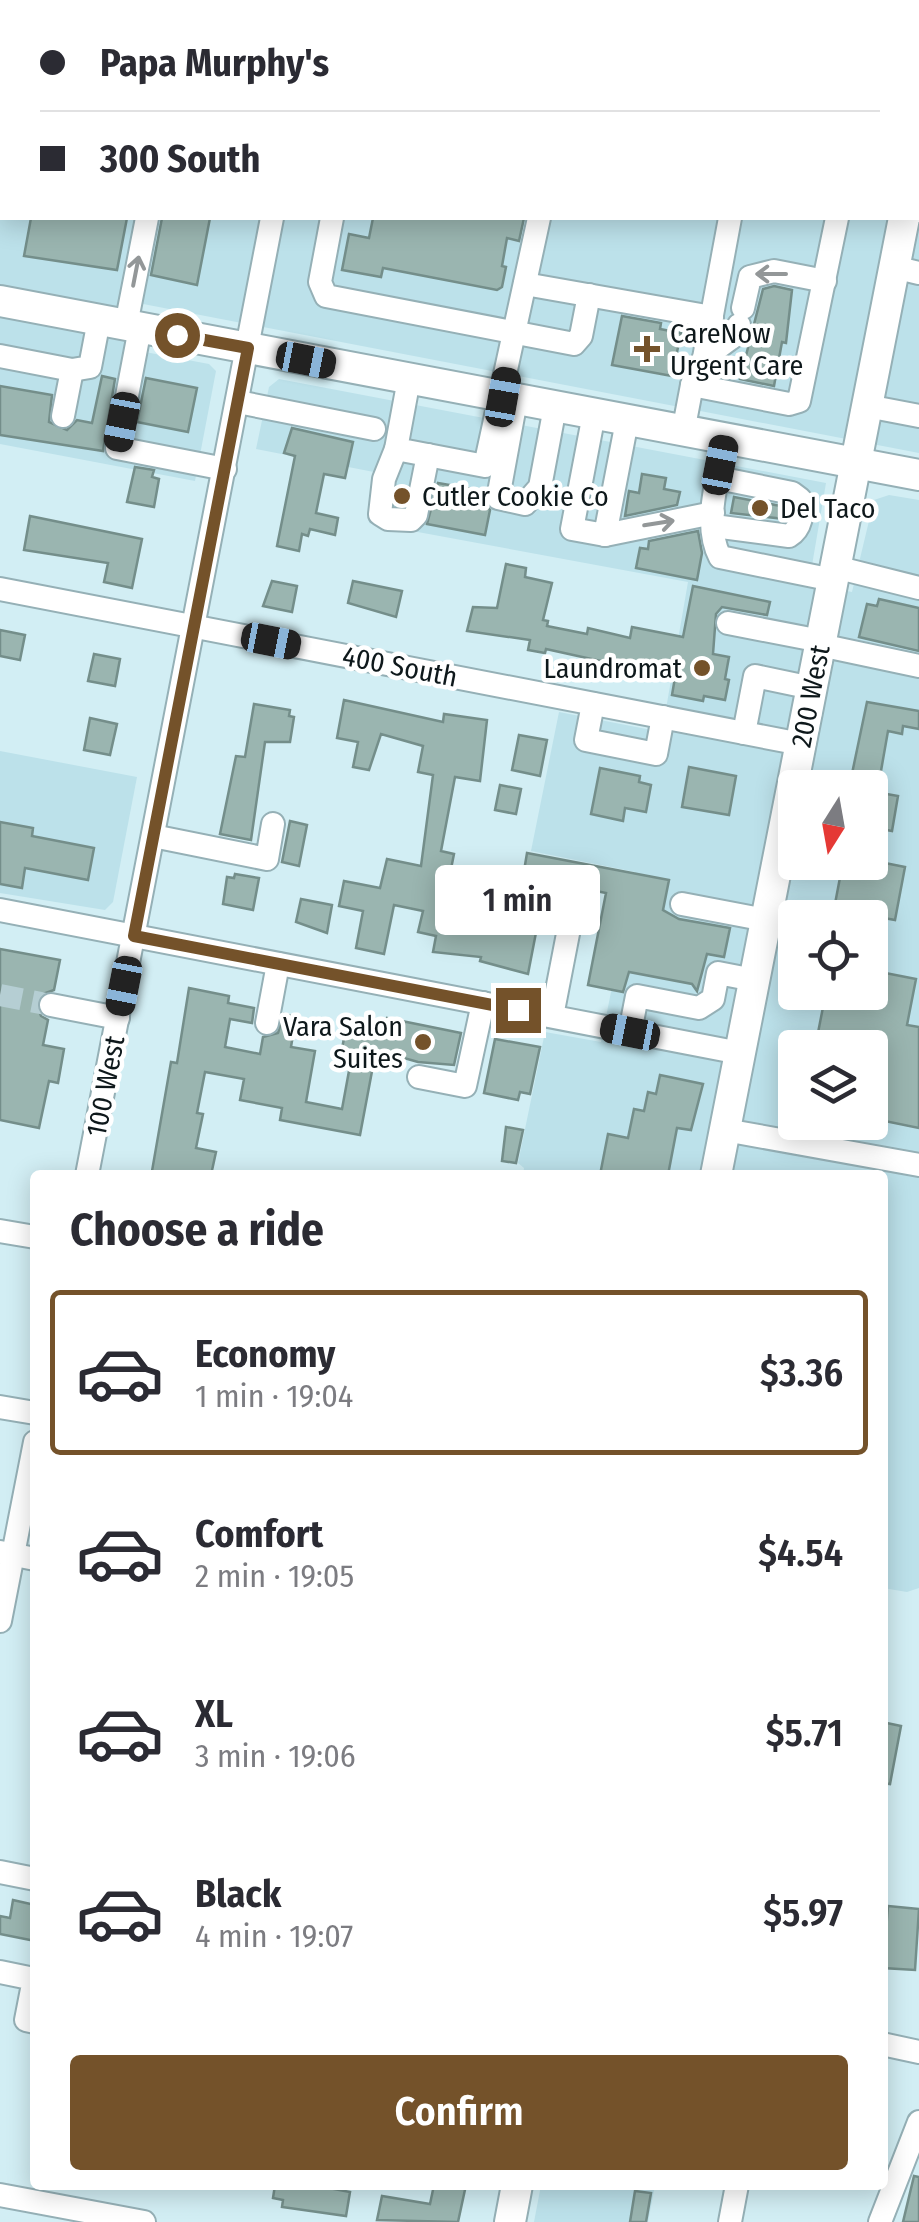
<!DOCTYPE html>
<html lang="en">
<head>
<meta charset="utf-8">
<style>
  :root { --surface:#fff; --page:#f2f2f3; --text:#2b2b33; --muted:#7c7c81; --line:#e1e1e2; --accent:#74522a }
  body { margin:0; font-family:"Fira Sans Condensed",sans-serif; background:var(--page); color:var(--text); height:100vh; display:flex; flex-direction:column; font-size:38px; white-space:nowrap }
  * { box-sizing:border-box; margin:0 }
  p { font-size:32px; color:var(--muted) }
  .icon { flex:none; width:55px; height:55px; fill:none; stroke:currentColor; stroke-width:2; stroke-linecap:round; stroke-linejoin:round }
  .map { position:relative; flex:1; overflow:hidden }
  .details { position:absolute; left:30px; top:1170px; width:858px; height:1020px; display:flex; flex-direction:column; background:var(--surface); border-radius:10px; box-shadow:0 5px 25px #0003 }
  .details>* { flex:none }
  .top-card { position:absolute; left:0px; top:0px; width:920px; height:220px; box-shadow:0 5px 25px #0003; display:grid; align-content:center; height:220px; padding:0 40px; background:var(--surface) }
  .needle { width:65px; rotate:191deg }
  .fabs { position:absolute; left:778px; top:770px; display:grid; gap:20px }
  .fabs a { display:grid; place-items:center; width:110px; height:110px; border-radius:10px; background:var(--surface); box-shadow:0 5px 25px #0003; font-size:50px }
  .end { position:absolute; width:45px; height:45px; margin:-22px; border:12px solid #74522a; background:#fff; box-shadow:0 0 0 5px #fff }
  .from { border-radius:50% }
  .bubble { position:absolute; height:70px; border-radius:10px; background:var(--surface); box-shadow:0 5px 25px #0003; font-size:32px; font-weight:600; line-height:70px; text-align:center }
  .car { position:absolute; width:30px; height:60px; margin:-30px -15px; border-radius:12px; box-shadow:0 0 8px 2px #0007; background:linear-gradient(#222 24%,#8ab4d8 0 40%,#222 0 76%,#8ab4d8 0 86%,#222 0) }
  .top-card b { display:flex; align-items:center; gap:35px; height:95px; font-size:38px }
  .top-card b+b { border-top:2px solid var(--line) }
  .top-card i { width:25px; height:25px; background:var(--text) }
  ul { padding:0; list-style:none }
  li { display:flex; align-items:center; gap:30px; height:165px; margin:0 20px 15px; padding:0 20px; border:5px solid transparent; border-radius:10px }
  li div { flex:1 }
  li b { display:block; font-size:38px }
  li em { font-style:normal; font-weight:600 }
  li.active { border-color:var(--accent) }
  li>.icon { width:90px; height:90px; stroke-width:1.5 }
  h2 { padding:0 40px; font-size:45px; line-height:120px }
  .action { display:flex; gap:20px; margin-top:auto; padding:20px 40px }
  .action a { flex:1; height:115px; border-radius:10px; background:var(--accent); color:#fff; font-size:40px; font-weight:600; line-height:115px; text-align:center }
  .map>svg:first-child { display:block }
</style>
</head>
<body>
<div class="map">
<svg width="919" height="2222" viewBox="0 0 919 2222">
  <rect width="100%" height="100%" fill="#d2eef4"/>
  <!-- built -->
  <g fill="#bce1ea" fill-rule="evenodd">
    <path d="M194 0H915L194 2Z"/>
    <path d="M0 47 2 218H918L919 86V453L138 303 129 349 209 364 216 371 195 481 0 444Z"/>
    <path d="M279 379 826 483 809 583 852 592 874 500 889 495 919 500V1588L907 1592 883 1588 882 1175H523L524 1168 518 1163 545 1032 601 1042 635 872 531 851 559 712 662 732 688 582 369 523 379 473 256 449 269 387ZM795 788H870V862H795ZM795 918H870V992H795ZM795 1048H870V1122H795Z"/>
    <path d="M0 751 137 777 113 902 105 910 0 893Z"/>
    <path d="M541 2185H655L648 2222H534Z"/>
  </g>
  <!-- building -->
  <g fill="#9ab5b0" stroke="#748e8a" stroke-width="2.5">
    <path d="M31 218H127L117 270 24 256Z"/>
    <path d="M162 218H210L197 285 151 275Z"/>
    <path d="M373 218H524L519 241 507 238 502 266 506 267 502 287 497 290 383 268 381 277 342 270 349 234 369 238Z"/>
    <path d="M774 286 792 290 786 343 782 342 774 386 740 379 763 289Z"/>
    <path d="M622 316 661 323 660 329 681 333 672 376 612 365Z"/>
    <path d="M102 376 115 379 103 451 0 435V386L52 395 49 422 67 430 77 420 92 423Z"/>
    <path d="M146 378 197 388 188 432 137 422Z"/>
    <path d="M292 428 353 442 345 478 324 474 316 513 338 518 335 535 310 529 308 536 302 534 299 551 277 546 295 456 284 453Z"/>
    <path d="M135 467 154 470 152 477 159 479 154 507 127 502Z"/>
    <path d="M642 474 666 478 664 489 680 492 677 505 625 516 629 491 639 493Z"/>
    <path d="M438 483 484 491V502L490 510 485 535 427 524Z"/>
    <path d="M734 497 786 507 785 519 731 513Z"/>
    <path d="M30 516 142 539 132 588 104 582 108 563 24 550Z"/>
    <path d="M698 531 702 553 697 580 636 568 640 548 648 549 649 541Z"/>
    <path d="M506 564 526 568 525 577 552 583 543 620 548 621 547 626 587 634 588 628 630 638 632 627 683 637 693 586 770 602 767 615 722 607 716 614 713 654 729 657 725 679 729 680 725 700 704 696 703 701 672 695 677 666 645 660 643 667 605 662 546 649 545 653 528 650 530 640 467 631 473 607 497 608Z"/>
    <path d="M272 581 297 586 292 612 263 606Z"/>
    <path d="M353 581 402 591 396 617 348 603Z"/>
    <path d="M879 599 919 608V651L859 637 867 604 877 606Z"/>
    <path d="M0 630 25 635 20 660 0 656Z"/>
    <path d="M94 654 120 659 115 686 88 681Z"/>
    <path d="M344 700 443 722 444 714 487 720 480 781 455 777 441 851 454 854 448 884 480 888 483 869 523 877 527 853 669 880 663 910 679 919 730 928 724 957 707 954 697 991 692 984 629 972 623 992 588 985 606 893 546 881 528 974 480 961 481 957 433 952 436 936 418 932 423 911 394 905 384 954 356 948 363 911 339 906 344 881 380 888 387 859 421 866 433 775 418 772 423 746 381 734 369 770 353 767 358 742 337 738Z"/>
    <path d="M867 702 919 711V729L903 726 902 734 888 731 878 788H849Z"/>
    <path d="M254 704 290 710 289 716 294 717 290 742H265L251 840 220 834 236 756 245 757Z"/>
    <path d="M90 718 117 724 110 755 84 750Z"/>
    <path d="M519 735 547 740 540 776 512 770Z"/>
    <path d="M689 767 736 776 729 815 682 807Z"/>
    <path d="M600 768 640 776 639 782 651 785 646 812 625 808 623 821 591 814Z"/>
    <path d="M500 785 521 789 516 814 495 810Z"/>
    <path d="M870 791 898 796 892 831 870 827Z"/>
    <path d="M290 821 307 825 299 866 282 862Z"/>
    <path d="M0 822 33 828 32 836 94 848 88 880 25 868 22 888 0 884Z"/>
    <path d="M870 860 905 867 895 920 834 909 843 862Z"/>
    <path d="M235 874 259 878 253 910 223 904 227 877 234 878Z"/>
    <path d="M301 899 332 905 327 933 296 922Z"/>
    <path d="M0 949 60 960 54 990 40 995 36 1003 41 1016 48 1020 43 1045 64 1049 58 1083 49 1081 39 1128 0 1120Z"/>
    <path d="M870 970 916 979 907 1025 919 1027V1128L870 1118V1048H815L826 992H870Z"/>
    <path d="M189 988 229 996 228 1003 254 1008 252 1023 230 1019 225 1047 260 1054 263 1037 278 1033 284 1014 296 1017 291 1047 315 1051 306 1102 342 1109 351 1060 340 1058 348 1019 385 1026 387 1018 461 1033 454 1065 418 1062 376 1050 360 1135 280 1120 282 1108 240 1100 244 1079 205 1072 197 1113 203 1114 196 1148 216 1152 211 1175 152 1171 171 1062 177 1063Z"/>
    <path d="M495 1039 540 1047 530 1094 520 1092 518 1100 484 1093Z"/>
    <path d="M660 1075 703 1084 691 1130 677 1128 668 1175H600L608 1134 628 1138 634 1109 644 1111 648 1092 656 1094Z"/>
    <path d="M506 1127 523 1130 516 1163 502 1161Z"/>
    <path d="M882 1722 901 1726 890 1784 882 1783Z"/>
    <path d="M13 1900 35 1905V1941L0 1934V1916L10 1918Z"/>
    <path d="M888 1906 919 1909 915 1970 883 1968Z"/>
    <path d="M914 2176 919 2177V2222H903Z"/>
    <path d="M275 2185H313L350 2192 346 2216 282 2207 283 2200 273 2198Z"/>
    <path d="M434 2185H466L458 2222 377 2220 382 2196 430 2204Z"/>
    <path d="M635 2191 651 2193 646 2222H630Z"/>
  </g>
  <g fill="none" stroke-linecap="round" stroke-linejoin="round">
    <!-- minor-tunnel -->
    <path stroke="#b5ced3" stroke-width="22" stroke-dasharray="22 11" stroke-linecap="butt" d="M0 995 51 1005"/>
    <!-- minor casing -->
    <g stroke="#95b0b6" stroke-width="26">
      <g id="minor">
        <path d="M694 0 706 2"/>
        <path d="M827 0 839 2"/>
        <path d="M115 2 116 0"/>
        <path d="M165 2V0"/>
        <path d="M209 2 210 0"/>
        <path d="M259 2 260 0"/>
        <path d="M313 2V0"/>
        <path d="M765 2V0"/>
        <path d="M878 2V0"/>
        <path d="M0 180 2 167"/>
        <path d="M918 210 919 211"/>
        <path d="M332 218 320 282 326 296 574 344 581 336 589 295"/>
        <path d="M894 267 919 273"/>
        <path d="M525 284 712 317"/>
        <path d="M743 308 750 277 774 271 825 281"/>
        <path d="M126 325 147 218"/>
        <path d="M140 328 117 448 225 469"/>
        <path d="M0 356 72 370 90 367 99 320"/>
        <path d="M704 358 738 333 739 325"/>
        <path d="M409 379 396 449 485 466 539 218"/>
        <path d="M692 385 789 404 799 401 837 218"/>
        <path d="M516 400 498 498 525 504 540 487 555 407"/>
        <path d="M238 402 374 429"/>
        <path d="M867 406 919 416"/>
        <path d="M594 414 572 529 605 535 627 421"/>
        <path d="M63 416 72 370"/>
        <path d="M683 432 692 385 704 358 730 218"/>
        <path d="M725 439C719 475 702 523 720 557L833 580"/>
        <path d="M396 449 384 479 380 514 388 519 411 520 416 515 428 455"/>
        <path d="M714 526 789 536C801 529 804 512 800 499L792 493 718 478"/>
        <path d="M605 535 713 513"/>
        <path d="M835 567 919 588"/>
        <path d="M0 589 801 744"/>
        <path d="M728 623 821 641"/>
        <path d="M820 645 919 666"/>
        <path d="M593 704 586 740 656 754 663 717"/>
        <path d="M744 733 755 676 812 688"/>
        <path d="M153 836 267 859 273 824"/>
        <path d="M682 904 766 920"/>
        <path d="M0 910 740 1053"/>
        <path d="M51 1005 118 1018"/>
        <path d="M552 1016 573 908"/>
        <path d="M267 1023 278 964"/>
        <path d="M630 1032 637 996 699 1008 713 999 718 973 754 980"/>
        <path d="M419 1077 465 1086 483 1003"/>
        <path d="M725 1130 919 1165"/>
        <path d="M87 1175 272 218"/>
        <path d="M0 1231 35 1237"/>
        <path d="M0 1407 35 1413"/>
        <path d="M0 1552 35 1559"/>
        <path d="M0 1621 35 1442"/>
        <path d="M0 1872 35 1879"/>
        <path d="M0 1972 34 1979 26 2020 35 2022"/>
        <path d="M882 2044 919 2052"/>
        <path d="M0 2195 144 2222"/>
        <path d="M730 2222 737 2185"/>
        <path d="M880 2222 919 2122"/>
      </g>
    </g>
    <!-- major casing -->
    <g stroke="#95b0b6" stroke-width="34">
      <g id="major">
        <path d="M918 147 919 139"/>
        <path d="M0 301 919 475"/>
        <path d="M716 1175 904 218"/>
        <path d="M510 2222 517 2185"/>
      </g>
    </g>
    <!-- minor -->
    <use href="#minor" stroke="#fff" stroke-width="22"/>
    <!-- major -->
    <use href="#major" stroke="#fff" stroke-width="30"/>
  </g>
  <!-- one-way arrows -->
  <defs><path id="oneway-shaft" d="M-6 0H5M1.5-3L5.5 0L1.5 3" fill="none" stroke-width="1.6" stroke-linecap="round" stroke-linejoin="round" transform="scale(2.5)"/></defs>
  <g stroke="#939798">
    <use href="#oneway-shaft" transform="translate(136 271) rotate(-79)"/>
    <use href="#oneway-shaft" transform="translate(771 274) rotate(180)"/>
    <use href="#oneway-shaft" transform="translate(659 523) rotate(-9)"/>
  </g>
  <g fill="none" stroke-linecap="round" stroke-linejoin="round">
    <!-- route -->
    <path stroke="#74522a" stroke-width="12" d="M177 335 248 348 134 936 518 1010"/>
  </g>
  <!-- markers -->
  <g fill="#74522a" stroke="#fff" stroke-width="4">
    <path d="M642 334h10v10h10v10h-10v10h-10v-10h-10v-10h10z"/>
    <circle cx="402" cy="496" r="10"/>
    <circle cx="760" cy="508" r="10"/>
    <circle cx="702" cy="668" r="10"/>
    <circle cx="423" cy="1042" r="10"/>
  </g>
  <g text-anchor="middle" stroke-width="9" stroke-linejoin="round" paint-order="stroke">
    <!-- poi labels -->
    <g font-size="28" fill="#0e181b" stroke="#fff" text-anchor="start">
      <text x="670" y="343">CareNow<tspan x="670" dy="32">Urgent Care</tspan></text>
      <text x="422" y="506">Cutler Cookie Co</text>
      <text x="780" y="518">Del Taco</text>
      <text x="682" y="678" text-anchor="end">Laundromat</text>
      <text x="403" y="1036" text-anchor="end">Vara Salon<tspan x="403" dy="32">Suites</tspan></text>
    </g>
    <!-- street labels -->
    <g font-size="28" fill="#0e181b" stroke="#fff">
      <text transform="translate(400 666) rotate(11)" y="10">400 South</text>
      <text transform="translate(810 696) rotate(-79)" y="10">200 West</text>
      <text transform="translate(105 1086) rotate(-79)" y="10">100 West</text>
    </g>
  </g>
</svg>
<div class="fabs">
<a><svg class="needle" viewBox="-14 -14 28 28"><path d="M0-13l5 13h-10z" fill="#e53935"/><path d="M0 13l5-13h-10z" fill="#7c7c81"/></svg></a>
<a><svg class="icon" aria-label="locate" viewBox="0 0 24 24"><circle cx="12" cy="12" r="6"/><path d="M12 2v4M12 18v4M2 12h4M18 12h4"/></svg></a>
<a><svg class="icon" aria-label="layers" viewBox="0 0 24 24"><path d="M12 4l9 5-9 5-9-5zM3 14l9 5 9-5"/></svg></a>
</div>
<i class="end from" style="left:177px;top:335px"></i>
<i class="end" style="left:518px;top:1010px"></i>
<div class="bubble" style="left:435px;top:865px;width:165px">1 min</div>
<i class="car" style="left:306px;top:360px;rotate:101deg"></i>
<i class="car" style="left:503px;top:397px;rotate:10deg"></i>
<i class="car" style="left:122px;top:422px;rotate:191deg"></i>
<i class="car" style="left:720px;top:465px;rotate:11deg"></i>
<i class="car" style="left:271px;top:641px;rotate:101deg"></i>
<i class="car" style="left:124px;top:986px;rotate:191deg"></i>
<i class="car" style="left:630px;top:1032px;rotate:281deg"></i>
<div class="top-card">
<b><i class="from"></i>Papa Murphy's</b>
<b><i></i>300 South</b>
</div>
<section class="details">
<h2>Choose a ride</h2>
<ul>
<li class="active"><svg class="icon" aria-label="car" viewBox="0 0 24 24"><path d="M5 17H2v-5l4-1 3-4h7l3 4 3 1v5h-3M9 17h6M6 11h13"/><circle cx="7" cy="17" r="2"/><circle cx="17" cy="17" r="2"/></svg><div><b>Economy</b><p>1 min · 19:04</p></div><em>$3.36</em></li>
<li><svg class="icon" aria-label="car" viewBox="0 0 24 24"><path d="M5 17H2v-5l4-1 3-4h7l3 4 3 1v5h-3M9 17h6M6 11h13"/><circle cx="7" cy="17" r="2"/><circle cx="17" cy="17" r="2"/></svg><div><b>Comfort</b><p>2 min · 19:05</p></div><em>$4.54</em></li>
<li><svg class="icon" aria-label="car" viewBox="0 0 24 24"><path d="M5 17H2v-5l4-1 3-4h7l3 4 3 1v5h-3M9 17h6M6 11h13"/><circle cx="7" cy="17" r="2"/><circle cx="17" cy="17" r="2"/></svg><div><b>XL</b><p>3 min · 19:06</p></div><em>$5.71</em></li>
<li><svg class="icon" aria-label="car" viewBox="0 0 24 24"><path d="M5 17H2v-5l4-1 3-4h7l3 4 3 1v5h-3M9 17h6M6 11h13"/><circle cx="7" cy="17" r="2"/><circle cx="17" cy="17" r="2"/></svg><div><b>Black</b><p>4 min · 19:07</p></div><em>$5.97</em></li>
</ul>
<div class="action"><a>Confirm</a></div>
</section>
</div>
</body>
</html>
